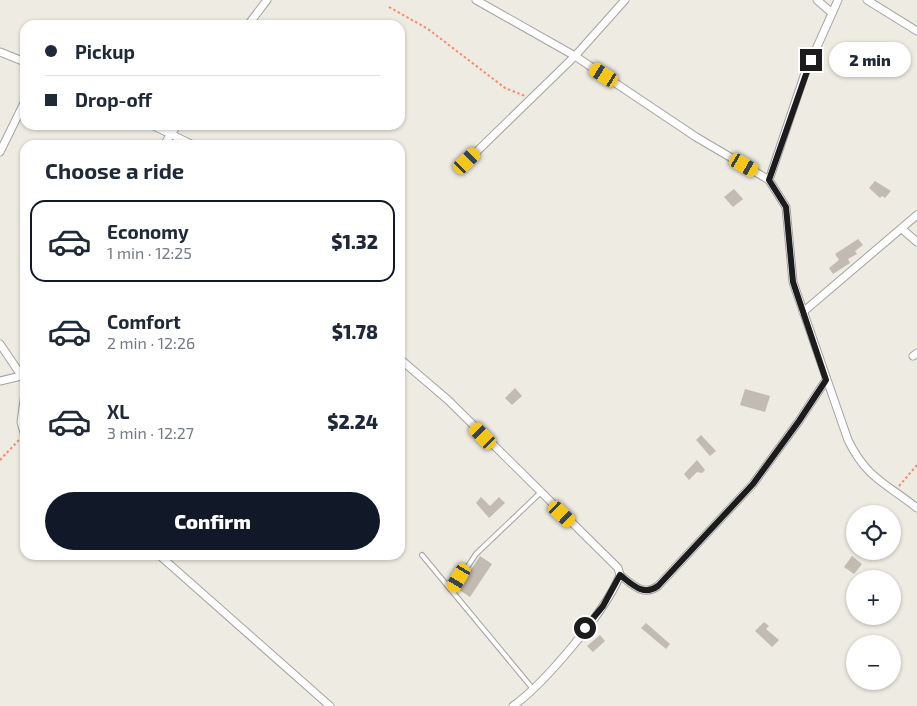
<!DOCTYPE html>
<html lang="en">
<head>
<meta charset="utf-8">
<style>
  :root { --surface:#fff; --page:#f2f2f3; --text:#1f2937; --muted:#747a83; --line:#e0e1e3; --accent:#111827 }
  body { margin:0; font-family:"Exo 2",sans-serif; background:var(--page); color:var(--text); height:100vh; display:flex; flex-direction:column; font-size:19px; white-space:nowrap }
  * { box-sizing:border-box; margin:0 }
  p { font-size:16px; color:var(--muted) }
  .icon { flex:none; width:28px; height:28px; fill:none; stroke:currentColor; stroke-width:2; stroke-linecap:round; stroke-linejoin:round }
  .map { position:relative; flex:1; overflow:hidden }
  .panel { position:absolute; left:20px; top:140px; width:385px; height:420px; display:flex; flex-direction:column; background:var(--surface); border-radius:15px; box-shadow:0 1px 4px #0004 }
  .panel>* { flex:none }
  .banner { position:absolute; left:20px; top:20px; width:385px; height:110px; border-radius:15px; box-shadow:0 1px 4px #0004; display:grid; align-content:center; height:110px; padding:0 25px; background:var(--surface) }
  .fabs { position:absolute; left:846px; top:505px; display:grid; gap:10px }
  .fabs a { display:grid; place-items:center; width:55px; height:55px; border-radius:50%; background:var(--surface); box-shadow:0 1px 4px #0004; font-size:25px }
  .end { position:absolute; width:22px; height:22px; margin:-11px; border:6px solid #1c1c1c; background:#fff; box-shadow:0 0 0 2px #fff }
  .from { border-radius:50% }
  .bubble { position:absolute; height:35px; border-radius:18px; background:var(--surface); box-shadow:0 1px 4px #0004; font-size:16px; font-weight:800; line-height:35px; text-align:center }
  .car { position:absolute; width:15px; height:30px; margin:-15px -8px; border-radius:6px; box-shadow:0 0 4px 1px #0007; background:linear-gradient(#f5c518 24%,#345 0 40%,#f5c518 0 76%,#345 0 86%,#f5c518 0) }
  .banner b { display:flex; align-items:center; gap:18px; height:48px; font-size:19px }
  .banner b+b { border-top:1px solid var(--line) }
  .banner i { width:12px; height:12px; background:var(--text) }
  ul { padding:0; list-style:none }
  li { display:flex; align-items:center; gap:15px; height:82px; margin:0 10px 8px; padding:0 15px; border:2px solid transparent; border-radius:15px }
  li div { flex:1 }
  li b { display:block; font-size:19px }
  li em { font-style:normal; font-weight:800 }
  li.selected { border-color:var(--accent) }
  li>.icon { width:45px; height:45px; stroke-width:1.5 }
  h2 { padding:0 25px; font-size:22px; line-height:60px }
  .cta { display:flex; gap:10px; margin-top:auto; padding:10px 25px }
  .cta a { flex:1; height:58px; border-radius:30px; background:var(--accent); color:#fff; font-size:20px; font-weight:800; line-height:58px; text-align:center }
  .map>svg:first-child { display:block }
</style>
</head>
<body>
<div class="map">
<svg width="917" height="706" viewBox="0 0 917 706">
  <rect width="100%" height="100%" fill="#eeebe2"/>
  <!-- building -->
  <g fill="#c2bbb1">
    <path d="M875 181 891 191 885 198 882 196 880 198 869 188Z"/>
    <path d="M734 189 743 199 733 207 724 197Z"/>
    <path d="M858 239 863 245 855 251 857 254 848 259 850 263 833 274 829 268 839 260 835 254Z"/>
    <path d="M515 388 522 396 512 405 505 398Z"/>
    <path d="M745 389 770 396 765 412 740 405Z"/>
    <path d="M701 435 716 451 710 456 696 440Z"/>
    <path d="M697 460 705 470 702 473 697 472 689 480 684 474Z"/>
    <path d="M481 497 490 506 499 497 505 503 489 518 476 503Z"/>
    <path d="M480 556 492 564 470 597 458 589Z"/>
    <path d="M852 556 862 564 854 574 844 567Z"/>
    <path d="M764 622 769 626 766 629 779 640 772 647 755 631Z"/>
    <path d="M646 623 670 644 666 649 641 628Z"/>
    <path d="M600 635 605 641 593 652 587 646Z"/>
  </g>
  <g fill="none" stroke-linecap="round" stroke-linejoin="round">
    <!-- service casing -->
    <g stroke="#a3a3a3" stroke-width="6">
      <g id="service">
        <path d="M422 555 533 689"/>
        <path d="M452 590 476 554 540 493"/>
      </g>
    </g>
    <!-- minor casing -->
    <g stroke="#a3a3a3" stroke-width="9">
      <g id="minor">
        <path d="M476 0 575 56 696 137 769 180 786 207 793 282 848 440C867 479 886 483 917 508"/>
        <path d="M817 0 832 13"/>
        <path d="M867 0 917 31"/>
        <path d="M248 25 267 0"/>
        <path d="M0 52 25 62"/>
        <path d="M152 125 193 145"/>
        <path d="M164 145 177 125"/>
        <path d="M0 152 25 101"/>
        <path d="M467 161 575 56 625 0"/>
        <path d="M769 180 804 76 838 0"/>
        <path d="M902 229 917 242"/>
        <path d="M803 312 917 215"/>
        <path d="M0 344 25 381"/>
        <path d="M913 356 917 353"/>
        <path d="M400 359 448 400 618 568 620 575C606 611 544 684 513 706"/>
        <path d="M0 381 21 376"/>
        <path d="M25 393 21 422 25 436"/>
        <path d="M159 555 330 706"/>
        <path d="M620 575C632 584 643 597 658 586L753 484 799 421 826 380"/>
      </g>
    </g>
    <!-- path -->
    <g stroke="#fa8b66" stroke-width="2" stroke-dasharray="2.5 2.5" stroke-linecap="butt">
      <path d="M389 7 428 29 505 88 525 96"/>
      <path d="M0 460 19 440"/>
      <path d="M899 486 917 465"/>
    </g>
    <!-- service -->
    <use href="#service" stroke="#fff" stroke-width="4"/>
    <!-- minor -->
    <use href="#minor" stroke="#fff" stroke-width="7"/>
  </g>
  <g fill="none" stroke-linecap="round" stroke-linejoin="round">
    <!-- route -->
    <path stroke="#1c1c1c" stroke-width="6" d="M585 628 603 606 620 575C632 584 643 597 658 586L753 484 799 421 826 380 793 282 786 207 769 180 811 60"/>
  </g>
</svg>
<div class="fabs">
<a><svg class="icon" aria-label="locate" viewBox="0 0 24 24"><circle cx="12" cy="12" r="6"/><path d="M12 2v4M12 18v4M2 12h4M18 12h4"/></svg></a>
<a>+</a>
<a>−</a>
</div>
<i class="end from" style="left:585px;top:628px"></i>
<i class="end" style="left:811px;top:60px"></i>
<div class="bubble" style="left:829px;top:42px;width:82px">2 min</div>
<i class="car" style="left:604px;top:75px;rotate:302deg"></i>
<i class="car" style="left:467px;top:161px;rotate:46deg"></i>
<i class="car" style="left:744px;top:165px;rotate:120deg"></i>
<i class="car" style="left:483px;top:436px;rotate:316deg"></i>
<i class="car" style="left:562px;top:514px;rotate:133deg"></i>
<i class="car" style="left:459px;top:578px;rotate:211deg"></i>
<div class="banner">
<b><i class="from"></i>Pickup</b>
<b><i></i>Drop-off</b>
</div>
<section class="panel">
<h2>Choose a ride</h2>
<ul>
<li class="selected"><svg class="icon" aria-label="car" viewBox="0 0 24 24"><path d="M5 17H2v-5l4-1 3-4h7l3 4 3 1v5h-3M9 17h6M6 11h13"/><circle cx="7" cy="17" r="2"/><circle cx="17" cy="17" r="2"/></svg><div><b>Economy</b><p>1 min · 12:25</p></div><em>$1.32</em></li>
<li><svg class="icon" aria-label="car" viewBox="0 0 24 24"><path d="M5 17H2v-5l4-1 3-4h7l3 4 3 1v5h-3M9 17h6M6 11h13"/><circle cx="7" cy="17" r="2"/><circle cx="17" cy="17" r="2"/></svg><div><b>Comfort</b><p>2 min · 12:26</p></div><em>$1.78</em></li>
<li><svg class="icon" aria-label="car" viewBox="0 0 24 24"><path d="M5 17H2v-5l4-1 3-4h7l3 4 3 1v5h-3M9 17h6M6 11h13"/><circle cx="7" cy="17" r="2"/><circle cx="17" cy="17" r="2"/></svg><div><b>XL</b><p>3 min · 12:27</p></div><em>$2.24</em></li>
</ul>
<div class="cta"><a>Confirm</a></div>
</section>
</div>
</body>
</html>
